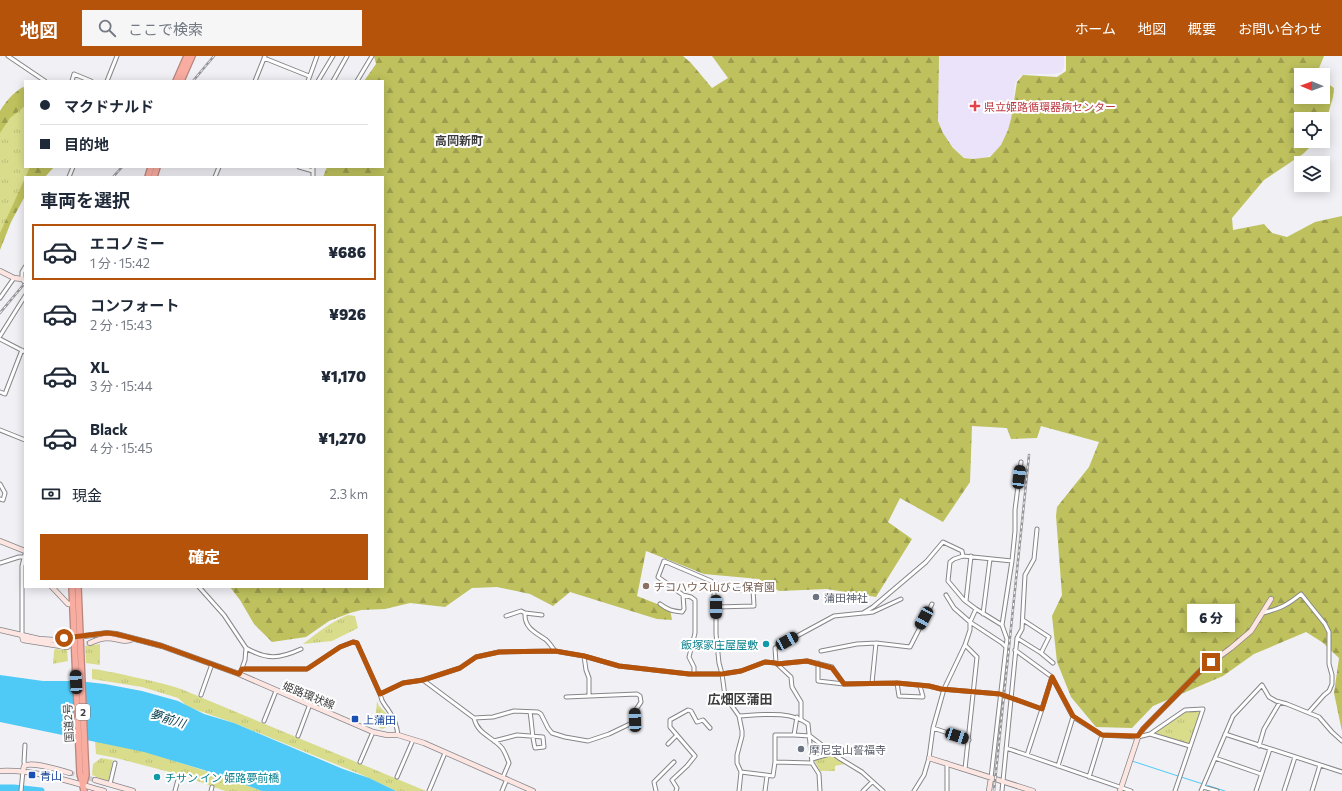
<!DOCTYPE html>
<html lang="ja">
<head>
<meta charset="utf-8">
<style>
	body { margin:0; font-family:Commissioner,"Noto Sans JP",sans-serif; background:#f6f6f7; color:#1f2937; height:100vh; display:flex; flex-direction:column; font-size:15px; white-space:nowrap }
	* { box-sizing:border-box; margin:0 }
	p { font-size:13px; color:#747a83 }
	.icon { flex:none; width:22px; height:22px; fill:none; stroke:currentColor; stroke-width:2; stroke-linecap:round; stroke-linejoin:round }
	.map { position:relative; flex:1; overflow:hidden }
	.sheet { position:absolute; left:24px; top:120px; width:360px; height:412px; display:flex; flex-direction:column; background:#fff; border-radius:0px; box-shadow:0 2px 10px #0003 }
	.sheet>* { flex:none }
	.top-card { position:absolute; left:24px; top:24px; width:360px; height:88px; border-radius:0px; box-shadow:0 2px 10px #0003; display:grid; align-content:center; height:88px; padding:0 16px; background:#fff }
	.needle { width:26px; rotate:271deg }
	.controls { position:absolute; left:1294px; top:12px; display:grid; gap:8px }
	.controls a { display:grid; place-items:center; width:36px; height:36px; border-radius:0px; background:#fff; box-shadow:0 2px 10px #0003; font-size:20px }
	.end { position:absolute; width:18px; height:18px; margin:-9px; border:5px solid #b45309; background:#fff; box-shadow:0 0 0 2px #fff }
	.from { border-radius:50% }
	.bubble { position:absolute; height:28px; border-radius:0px; background:#fff; box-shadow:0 2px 10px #0003; font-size:13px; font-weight:800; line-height:28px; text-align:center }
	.car { position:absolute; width:12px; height:24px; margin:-12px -6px; border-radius:5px; box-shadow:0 0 3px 1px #0007; background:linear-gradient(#222 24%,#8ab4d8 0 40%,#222 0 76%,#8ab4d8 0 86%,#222 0) }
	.top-card b { display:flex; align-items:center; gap:14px; height:38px; font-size:15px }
	.top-card b+b { border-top:1px solid #e0e1e3 }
	.top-card i { width:10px; height:10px; background:#1f2937 }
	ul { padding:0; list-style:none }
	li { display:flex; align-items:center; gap:12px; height:56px; margin:0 8px 6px; padding:0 8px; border:2px solid transparent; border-radius:0px }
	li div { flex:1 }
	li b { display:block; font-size:15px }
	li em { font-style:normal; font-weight:800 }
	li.current { border-color:#b45309 }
	li>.icon { width:36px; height:36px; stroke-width:1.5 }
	h2 { padding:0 16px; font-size:18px; line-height:48px }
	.pay { display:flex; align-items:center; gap:10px; height:44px; padding:0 16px; font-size:15px }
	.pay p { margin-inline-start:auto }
	.primary-button { display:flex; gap:8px; margin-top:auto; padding:8px 16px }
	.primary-button a { flex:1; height:46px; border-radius:0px; background:#b45309; color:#fff; font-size:16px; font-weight:800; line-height:46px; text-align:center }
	header { display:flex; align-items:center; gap:24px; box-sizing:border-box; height:56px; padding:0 20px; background:#b45309; color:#fff }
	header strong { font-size:19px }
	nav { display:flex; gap:22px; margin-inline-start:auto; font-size:14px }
	.search { width:280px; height:36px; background:#f6f6f7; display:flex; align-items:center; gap:10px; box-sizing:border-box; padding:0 14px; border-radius:0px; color:#747a83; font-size:15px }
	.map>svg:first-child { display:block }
</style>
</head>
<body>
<header>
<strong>地図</strong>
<div class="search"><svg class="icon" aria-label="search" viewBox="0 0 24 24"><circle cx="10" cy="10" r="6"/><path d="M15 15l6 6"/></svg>ここで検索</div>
<nav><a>ホーム</a><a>地図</a><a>概要</a><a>お問い合わせ</a></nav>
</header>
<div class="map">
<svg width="1342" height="735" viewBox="0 0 1342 735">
	<defs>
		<pattern id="forest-firs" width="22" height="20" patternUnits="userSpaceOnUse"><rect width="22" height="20" fill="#bec15d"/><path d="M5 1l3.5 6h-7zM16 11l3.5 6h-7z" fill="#9c9e4e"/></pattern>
		<pattern id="park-tufts" width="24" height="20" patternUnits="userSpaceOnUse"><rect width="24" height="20" fill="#d9dd8b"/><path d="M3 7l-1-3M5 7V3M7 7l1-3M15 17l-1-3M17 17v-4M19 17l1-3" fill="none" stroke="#bbbf79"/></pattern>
	</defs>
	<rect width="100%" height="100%" fill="#f0f0f5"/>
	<path fill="#eae3f9" d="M938 0H1064V10L1062 16 1054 18H1026L1020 20 1015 27 1011 68 1001 90 991 99 978 104 964 101 956 95 944 80 938 64Z"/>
	<path fill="url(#forest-firs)" d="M374 0H683L691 7 712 32 728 22 712 0H939L938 65 943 77 953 92 964 102 973 103 990 101 1001 89 1008 74 1011 63 1017 26 1023 19 1057 21 1066 15V0H1324L1317 17 1318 19H1301V41H1323V24L1334 32 1333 41 1323 75V63H1301V85H1316L1303 98 1264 124 1232 162 1233 174 1264 168 1272 177 1287 181 1315 166 1342 160V675L1334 637 1339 602 1322 586 1306 576 1254 598 1223 620 1153 650 1132 672 1096 671 1071 641 1057 606 1052 560 1062 539 1056 460 1057 451 1089 411 1099 386 1041 370 1037 382 1011 383 1007 372 972 370 970 426 943 466 900 442 888 466 912 483 876 541 827 533 779 535 759 523 704 518 646 495 637 540 670 553 672 564 657 563 570 536 553 550 530 538 497 531 472 532 445 551 410 547 385 553 361 554 350 557 329 565 306 581 272 586 254 568 240 544 230 531H383V121H323L327 111H383V25H364L376 8Z
		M23 31 25 32V111H54L45 121H25V140L11 166 0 194V55C6 45 13 37 23 31Z"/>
	<path fill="url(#park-tufts)" d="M25 50V111H30L0 177V77L10 62Z
		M348 559 355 560 358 572 332 585 303 588C317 577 331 566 348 559Z
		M100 588V609L86 607 85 590Z
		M55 593 67 594 68 605 53 608 54 595Z
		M92 613C100 613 108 616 116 617 138 622 160 626 181 633L426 735H396L360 718 234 667 188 651 178 642 142 631 92 623Z
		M377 645 379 650 386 657 392 669 382 673 375 669Z
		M1186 655H1200L1189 688 1155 677Z
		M95 685 147 696 218 719 262 735H225L181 719 116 702 96 698Z
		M832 699 845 708 835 710V715H820L814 704Z
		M101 702 113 704 108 726 92 719 93 708Z"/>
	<path fill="#4fcaf6" d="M0 619 43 625H78L105 628 142 635 178 645 204 658 234 667 343 713 369 722 396 735H262L204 714 144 696 0 666Z"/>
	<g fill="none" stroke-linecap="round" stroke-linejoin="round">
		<path stroke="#4fcaf6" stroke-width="1" d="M1132 705 1178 720
			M1181 721 1225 735"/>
		<path stroke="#4fcaf6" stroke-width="7" d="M0 732H14L41 735"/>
		<path stroke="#ccccd0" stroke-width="4.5" stroke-dasharray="4.5 2" stroke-linecap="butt" d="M67 591 90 587
			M70 717 95 724"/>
		<g stroke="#86868a" stroke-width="5">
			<path id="street" d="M8 0 45 25
				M264 2 309 20
				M72 25 74 18 91 25
				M107 25 117 0
				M255 25 265 0
				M308 25 317 0
				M318 25 333 0
				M333 25 347 0
				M357 25 372 0
				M299 111 313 115
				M69 121 73 111
				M215 121 219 111
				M313 121V111
				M25 211 22 216V223L25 227
				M0 242 14 222
				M0 280 25 240
				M0 283 25 296
				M0 336 5 338 22 294
				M0 374 25 384
				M0 428 5 437 3 444 0 443
				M0 507 19 501H24
				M199 531 224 559 246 592 245 604 241 615
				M737 534 753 533 754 550 716 551V578L719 607 722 618 725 640 739 660 742 675V680L737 699V707L741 716 739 735
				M946 539 954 552 970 566 1002 587 1006 591
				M966 545 971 500
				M660 548C668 554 672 555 682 556L684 553 683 539
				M865 557 873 556 901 543
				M1263 557C1281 552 1286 550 1301 538L1325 568 1329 576V608L1332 619V628L1329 635 1324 639 1309 656
				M983 558 990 503
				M542 559 525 557C524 571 534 576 545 583 549 586 552 591 555 595
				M506 560 521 555 525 557
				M1002 569 976 553 964 544 948 525 950 506 954 503 963 500 1012 505
				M22 579V510L25 498
				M1017 582 1041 597 1049 581 1023 564
				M246 592C267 604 279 603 301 593
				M1015 594 1052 621 1042 653
				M821 595 857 588 876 587
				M1041 597 1053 607
				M584 600 586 614 589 622V640
				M776 607 775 592 834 560 863 557 873 551 926 506 943 486 962 495 963 500
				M818 607V625L844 628
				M777 608 807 605 832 611 844 628 897 627 929 630 941 633 1000 638 1042 653 1027 699 1131 735
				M242 613H307L340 591 353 586 357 587 380 638C382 648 384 647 389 655 394 662 397 671 398 679
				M694 618V611L689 601 695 577V544L691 541 683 539 658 521 664 505 711 525 714 528V543L716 551
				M1052 621 1073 661 1058 710
				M423 624 474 662C478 679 492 680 502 692 505 696 507 702 509 707L503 721
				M872 627 876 587 910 591 932 548
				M897 627 899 640 923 641 920 630
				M380 638 403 627 423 624 460 612 476 601 499 596 555 595 584 600 619 610 689 618H722L741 615 765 606 776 607 791 621 792 631 801 646V663
				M201 639 212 608
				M739 660C761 659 790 654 808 668L812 707 819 718 820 735
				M797 661 794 679 810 680 839 702 862 716 883 735
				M1073 661 1102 679 1089 721
				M474 662 493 661 514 655 538 656 541 658 548 672 552 677 565 681 588 685 609 678 634 666 635 664V655L641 646 640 640 637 638 566 641
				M264 665 276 635
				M933 672 969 684
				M1150 678 1185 654 1203 653 1175 735
				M1225 678 1342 716
				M794 679H775V706L812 707
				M1102 679 1138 681 1150 678 1190 690
				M298 680 310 648
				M494 685 517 679 543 681 544 691 535 692C532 680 532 668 530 656
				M668 688 676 680
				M25 689 24 706 25 709
				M1259 690 1264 673 1280 646
				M1006 692 1027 699
				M1215 702 1261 718
				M812 703 833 697
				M360 706 373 676
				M965 713 977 601 965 589
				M741 716 773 720 775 706
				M397 721 413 684
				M991 722 1007 583 1002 569 1012 505 1015 475V454L1021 406
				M110 728 115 707
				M1203 731 1217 735
				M21 735 23 715
				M175 735 179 720
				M211 735 212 731
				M429 735 445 697
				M502 735 507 723
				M656 735 654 726 674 706
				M676 735 677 732 672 724 687 710 695 700 670 671V664L688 654 691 655 697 666 703 664 710 672
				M765 735 767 720
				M863 735 872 726
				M914 735 924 719 929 702 933 672 944 633 965 589 970 574V566L976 553
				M947 735V707
				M1002 735 1017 582 1022 573 1025 519 1034 503 1037 473
				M1201 735 1233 660 1262 629 1269 641 1276 645 1287 648 1319 661 1332 676 1342 685
				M1256 735 1270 693
				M1284 735 1295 701
				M1312 735 1320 709"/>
		</g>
		<g stroke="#86868a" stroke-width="6">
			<path id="secondary" d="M0 215 14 222 22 223
				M0 485 25 495
				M52 531 68 548H73
				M0 574 39 583 54 584 107 577 116 578 162 590 239 618 373 676 387 679H398L424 687 533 735
				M22 579 23 584 67 591
				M90 587C96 584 102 582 109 582 118 583 124 587 133 583
				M929 702 1033 735
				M0 715C36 713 70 726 104 735
				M23 715 24 710C32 705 59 714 70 717
				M95 724 133 735
				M989 735 991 722
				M1120 735 1138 681 1143 673 1201 614 1231 592 1251 575 1271 543"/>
		</g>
		<g stroke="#b7857e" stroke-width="8">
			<path id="highway" d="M176 25 187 0
				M181 25 192 0
				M148 121 151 111
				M154 121 157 111
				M72 531 80 717 84 735
				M78 531 85 700 86 719 84 727"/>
		</g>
		<use href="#street" stroke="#fff" stroke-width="3"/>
		<use href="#secondary" stroke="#fde6e2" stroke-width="4.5"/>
		<use href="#highway" stroke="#f9aca0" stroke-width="5.5"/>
		<g stroke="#969699" stroke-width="2.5">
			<path id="rail" d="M193 25 214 0
				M113 121 122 111
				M0 257 25 227
				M994 735 1029 399"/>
		</g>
		<use href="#rail" stroke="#fff" stroke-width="1" stroke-dasharray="3" stroke-linecap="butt"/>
	</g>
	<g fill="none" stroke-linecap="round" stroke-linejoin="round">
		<path stroke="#b45309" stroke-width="5" d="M64 582 107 577 116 578 162 590 239 618 242 613H307L340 591 353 586 357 587 380 638 403 627 423 624 460 612 476 601 499 596 555 595 584 600 619 610 689 618H722L741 615 765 606 776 607 777 608 807 605 832 612 844 628 897 627 929 630 941 633 1000 638 1042 653 1052 621 1073 660 1102 679 1138 680 1143 673 1201 614 1211 606"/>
	</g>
	<path fill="#e0444e" stroke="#fff" stroke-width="1.5" d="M973 44h4v4h4v4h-4v4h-4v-4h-4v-4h4z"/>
	<circle fill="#8d6e63" stroke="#fff" stroke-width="1.5" cx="646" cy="530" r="4"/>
	<g fill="#6b7280" stroke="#fff" stroke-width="1.5">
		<circle cx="816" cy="541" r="4"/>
		<circle cx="801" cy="693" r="4"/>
	</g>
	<g fill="#0f9aa8" stroke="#fff" stroke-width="1.5">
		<circle cx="766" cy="588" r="4"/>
		<circle cx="157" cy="721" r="4"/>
	</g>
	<g fill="#1a4fb4" stroke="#fff" stroke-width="1.5">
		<rect x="351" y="659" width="8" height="8" rx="2"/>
		<rect x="28" y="715" width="8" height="8" rx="2"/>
	</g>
	<g text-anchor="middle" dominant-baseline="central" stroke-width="4" stroke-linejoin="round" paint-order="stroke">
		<rect fill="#fff" stroke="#777778" stroke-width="1" x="76" y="648" width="14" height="16" rx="3"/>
		<g font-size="10" font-weight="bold" fill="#3d3d3e">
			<text x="83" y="656">2</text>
		</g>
		<g font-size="11" fill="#be3a42" stroke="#fff" text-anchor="start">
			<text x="984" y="50">県立姫路循環器病センター</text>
		</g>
		<g font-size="11" fill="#785e54" stroke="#fff" text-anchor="start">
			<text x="654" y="530">チコハウス山びこ保育園</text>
		</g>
		<g font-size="11" fill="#5b616d" stroke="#fff" text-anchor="start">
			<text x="824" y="541">蒲田神社</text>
			<text x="809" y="693">摩尼宝山誓福寺</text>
		</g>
		<g font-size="11" fill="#0d838f" stroke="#fff" text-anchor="end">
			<text x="758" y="588">飯塚家庄屋屋敷</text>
			<text x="165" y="721" text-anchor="start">チサン イン 姫路夢前橋</text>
		</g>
		<g font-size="11" fill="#3d3d3e" stroke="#fff">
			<text transform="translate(309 639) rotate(22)">姫路環状線</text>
			<text transform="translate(68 667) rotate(-93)">国道2号</text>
		</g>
		<g font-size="11" fill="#164399" stroke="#fff" text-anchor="start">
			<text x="363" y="663">上蒲田</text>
			<text x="40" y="719">青山</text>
		</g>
		<g font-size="12" font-weight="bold" fill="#3d3d3e" stroke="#fff">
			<text x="459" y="84">高岡新町</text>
		</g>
		<g font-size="12" font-style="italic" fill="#013a4c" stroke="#fff">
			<text transform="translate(168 662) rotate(18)">夢前川</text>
		</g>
		<g font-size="13" font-weight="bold" fill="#3d3d3e" stroke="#fff">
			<text x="740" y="643">広畑区蒲田</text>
		</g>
	</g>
</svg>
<div class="controls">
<a><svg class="needle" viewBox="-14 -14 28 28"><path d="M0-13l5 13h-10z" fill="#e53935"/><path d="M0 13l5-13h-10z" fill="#747a83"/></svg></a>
<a><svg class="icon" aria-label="locate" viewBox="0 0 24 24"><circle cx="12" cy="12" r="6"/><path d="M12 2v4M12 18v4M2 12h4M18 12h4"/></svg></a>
<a><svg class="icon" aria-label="layers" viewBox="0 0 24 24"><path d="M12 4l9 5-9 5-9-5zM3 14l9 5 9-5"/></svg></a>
</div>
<i class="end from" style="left:64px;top:582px"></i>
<i class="end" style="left:1211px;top:606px"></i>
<div class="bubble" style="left:1187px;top:548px;width:48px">6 分</div>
<i class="car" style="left:1019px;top:421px;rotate:7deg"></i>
<i class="car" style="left:716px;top:551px;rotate:180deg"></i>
<i class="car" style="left:924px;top:562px;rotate:208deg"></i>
<i class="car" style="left:787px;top:585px;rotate:61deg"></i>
<i class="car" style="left:76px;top:626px;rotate:357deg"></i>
<i class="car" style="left:635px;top:664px;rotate:358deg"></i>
<i class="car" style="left:957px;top:680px;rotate:108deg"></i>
<div class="top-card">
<b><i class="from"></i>マクドナルド</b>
<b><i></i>目的地</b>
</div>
<section class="sheet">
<h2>車両を選択</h2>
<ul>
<li class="current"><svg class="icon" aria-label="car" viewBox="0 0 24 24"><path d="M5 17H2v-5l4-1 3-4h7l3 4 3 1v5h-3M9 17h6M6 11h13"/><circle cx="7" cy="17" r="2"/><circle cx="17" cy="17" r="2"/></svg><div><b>エコノミー</b><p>1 分 · 15:42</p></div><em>¥686</em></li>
<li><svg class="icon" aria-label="car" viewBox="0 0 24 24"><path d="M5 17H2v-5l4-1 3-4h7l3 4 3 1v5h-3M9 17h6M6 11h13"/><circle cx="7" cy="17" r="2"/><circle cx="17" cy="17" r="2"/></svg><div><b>コンフォート</b><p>2 分 · 15:43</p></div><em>¥926</em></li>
<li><svg class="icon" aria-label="car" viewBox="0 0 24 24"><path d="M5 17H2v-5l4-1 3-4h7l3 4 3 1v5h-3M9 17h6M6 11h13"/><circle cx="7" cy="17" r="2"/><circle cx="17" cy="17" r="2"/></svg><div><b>XL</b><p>3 分 · 15:44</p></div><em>¥1,170</em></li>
<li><svg class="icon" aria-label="car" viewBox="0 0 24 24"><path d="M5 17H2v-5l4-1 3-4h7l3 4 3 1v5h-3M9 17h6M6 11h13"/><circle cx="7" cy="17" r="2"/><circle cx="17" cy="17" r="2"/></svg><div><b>Black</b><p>4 分 · 15:45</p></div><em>¥1,270</em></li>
</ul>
<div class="pay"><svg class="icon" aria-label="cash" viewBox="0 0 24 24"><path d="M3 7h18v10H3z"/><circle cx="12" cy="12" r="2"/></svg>現金<p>2.3 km</p></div>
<div class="primary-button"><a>確定</a></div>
</section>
</div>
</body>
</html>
